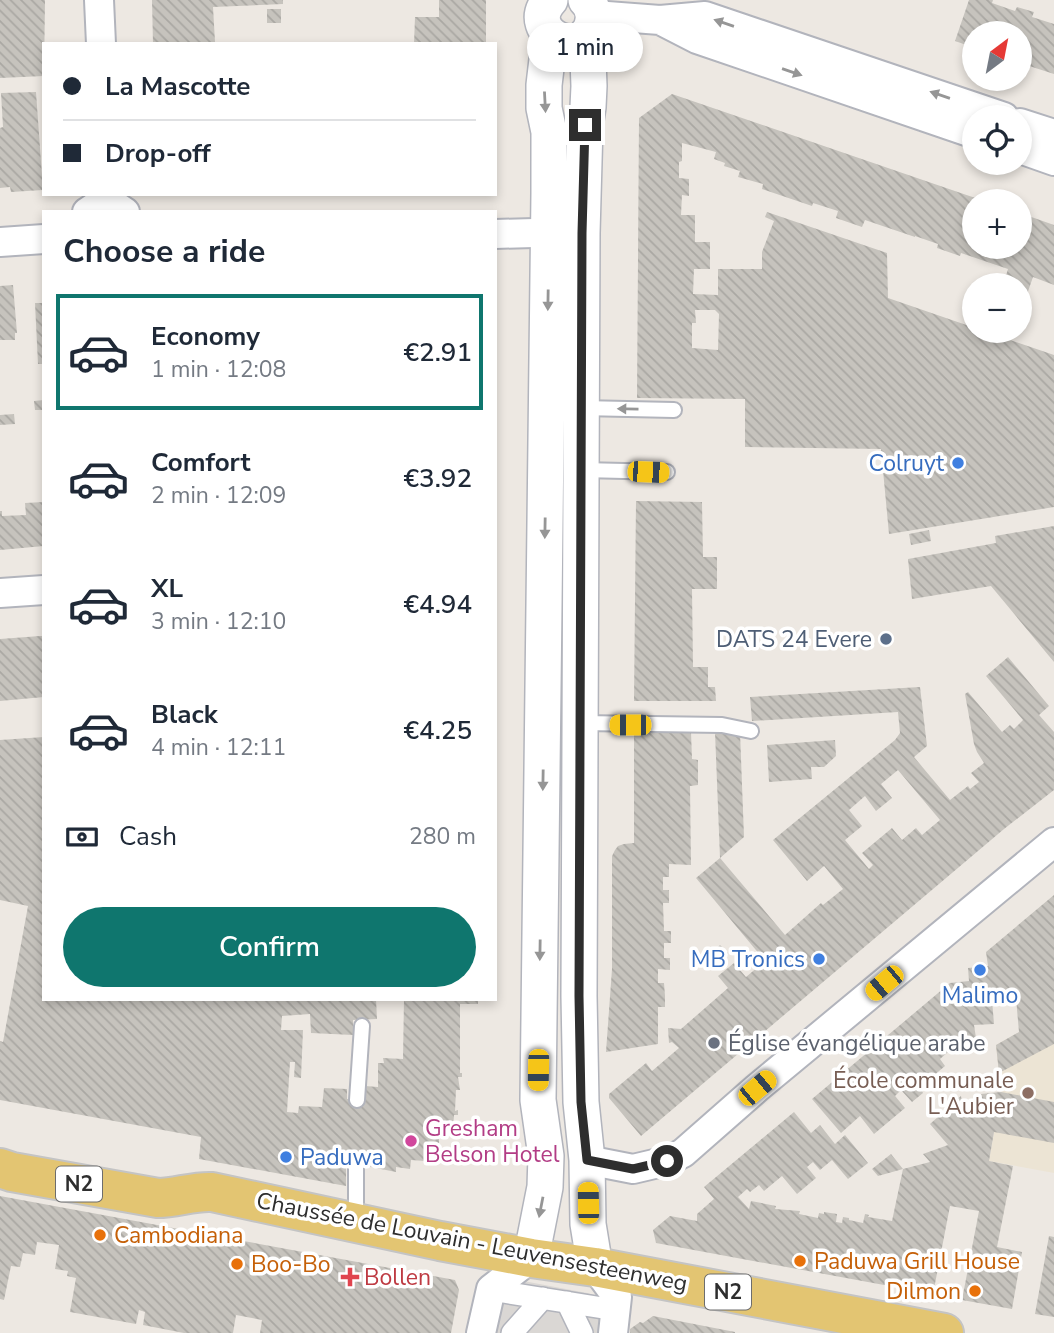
<!DOCTYPE html>
<html lang="en">
<head>
<meta charset="utf-8">
<style>
	body { margin:0; font-family:"Nunito Sans",sans-serif; background:#f6f6f7; color:#1f2937; height:100vh; display:flex; flex-direction:column; font-size:26px; white-space:nowrap }
	* { box-sizing:border-box; margin:0 }
	p { font-size:23px; color:#747a83 }
	.icon { flex:none; width:38px; height:38px; fill:none; stroke:currentColor; stroke-width:2; stroke-linecap:round; stroke-linejoin:round }
	.map { position:relative; flex:1; overflow:hidden }
	.sheet { position:absolute; left:42px; top:210px; width:455px; height:791px; display:flex; flex-direction:column; background:#fff; border-radius:0px; box-shadow:0 4px 10px #0003 }
	.sheet>* { flex:none }
	.hud { position:absolute; left:42px; top:42px; width:455px; height:154px; border-radius:0px; box-shadow:0 4px 10px #0003; display:grid; align-content:center; height:154px; padding:0 21px; background:#fff }
	.needle { width:46px; rotate:32deg }
	.fabs { position:absolute; left:962px; top:21px; display:grid; gap:14px }
	.fabs a { display:grid; place-items:center; width:70px; height:70px; border-radius:50%; background:#fff; box-shadow:0 4px 10px #0003; font-size:35px }
	.end { position:absolute; width:32px; height:32px; margin:-16px; border:9px solid #2e2e2e; background:#fff; box-shadow:0 0 0 4px #fff }
	.from { border-radius:50% }
	.bubble { position:absolute; height:49px; border-radius:24px; background:#fff; box-shadow:0 4px 10px #0003; font-size:23px; font-weight:600; line-height:49px; text-align:center }
	.car { position:absolute; width:21px; height:42px; margin:-21px -10px; border-radius:9px; box-shadow:0 0 5px 2px #0007; background:linear-gradient(#f5c518 24%,#345 0 40%,#f5c518 0 76%,#345 0 86%,#f5c518 0) }
	.hud b { display:flex; align-items:center; gap:24px; height:66px; font-size:26px }
	.hud b+b { border-top:2px solid #e0e1e3 }
	.hud i { width:18px; height:18px; background:#1f2937 }
	ul { padding:0; list-style:none }
	li { display:flex; align-items:center; gap:21px; height:116px; margin:0 14px 10px; padding:0 7px; border:4px solid transparent; border-radius:0px }
	li div { flex:1 }
	li b { display:block; font-size:26px }
	li em { font-style:normal; font-weight:600 }
	li.active { border-color:#0f766e }
	li>.icon { width:63px; height:63px; stroke-width:1.5 }
	h2 { padding:0 21px; font-size:32px; line-height:84px }
	.pay { display:flex; align-items:center; gap:18px; height:77px; padding:0 21px; font-size:26px }
	.pay p { margin-inline-start:auto }
	.button { display:flex; gap:14px; margin-top:auto; padding:14px 21px }
	.button a { flex:1; height:80px; border-radius:42px; background:#0f766e; color:#fff; font-size:28px; font-weight:600; line-height:80px; text-align:center }
	.map>svg:first-child { display:block }
</style>
</head>
<body>
<div class="map">
<svg width="1054" height="1333" viewBox="0 0 1054 1333">
	<defs>
		<pattern id="building-back-hatch" width="6" height="6" patternUnits="userSpaceOnUse" patternTransform="scale(1.75)"><rect width="6" height="6" fill="#c6c3bd"/><path d="M-1 5l2 2M0 0l6 6M5-1l2 2" fill="none" stroke="#aaa8a3"/></pattern>
	</defs>
	<rect width="100%" height="100%" fill="#ede8e2"/>
	<path fill="#ece4d4" d="M1054 1013V1173L989 1161 1001 1093 996 1045Z"/>
	<path fill="#dad7d4" d="M518 1280 587 1293 593 1295 602 1303 600 1333H492L505 1286Z"/>
	<path fill="url(#building-back-hatch)" fill-rule="evenodd" d="M0 0H45L44 76 0 78Z
		M152 0H283V4L213 7 215 42 202 44H153Z
		M439 0H486V44H414L415 17H439Z
		M969 0H993L992 3 1015 11 1017 7 1034 12 1032 17 1054 24V74L1020 63V33H975V48L955 41Z
		M267 9H281V23H267Z
		M36 92 43 190 11 192 10 187 0 188V128L3 127 1 93Z
		M672 94 984 201H975V247H1020V213L1054 225V285L1033 277 1025 300 1020 299V285H1003L1008 269 961 253 960 256 937 248 938 244 915 236V237L865 220 862 227 836 218 838 211 813 203 812 206 762 189 763 184 738 177 740 171 724 166 725 163 714 159 716 152 682 143V161L679 162V178L689 179V196L682 195 681 215H695V242H710V269H694L693 294 718 295V269H762V252L774 221 765 217 767 212 887 253 888 298 975 328V331H984L1054 355V507L889 534 881 449 745 447V399L637 398 639 118ZM695 310H715L719 314 718 350 692 348V323H696Z
		M13 285 17 333H15V340H0V286Z
		M35 303H44V364H38Z
		M44 400V410H35L34 401Z
		M14 414 15 424 0 425V415Z
		M636 501 702 502 703 557H717V589H692L693 667H708V687H715L716 701H634Z
		M44 502V546L0 550V511H2V516L26 515 25 503Z
		M1054 526V662L991 586 912 599 908 559 996 543 995 536Z
		M929 530 931 541 911 545 909 534Z
		M40 636H44V697L0 701V639Z
		M1008 657 1049 706 1039 715 1054 732V790L1004 829 641 1136 609 1098V1094L646 1063 652 1071 679 1048 672 1042 669 1043 668 1028 681 1029 728 988 718 976 734 963 746 977 765 961 696 878 720 858 715 732H740L744 837 720 858 785 935 821 903 823 905 843 889 824 866 807 881 773 840 895 740 900 733 898 712 752 721 750 697 920 687 927 746 914 757 950 800 968 786 970 789 979 782 971 773 984 763 977 752 974 744 965 694 968 692 1002 732 1010 725 1014 729 1023 720 986 676ZM898 770 940 820 922 835 916 828 902 840 892 828 862 853 873 865 869 869 845 840 862 826 849 810 865 796 876 811 892 798 881 784Z
		M634 732H691L692 759 698 760V785L690 786 691 865 669 864V877H663V890H669V903H663L664 931H671V943H664V958H670V970L658 969V983H664L665 996V1007H658V1044L606 1052 612 969V856L615 850 618 846 624 844 634 843Z
		M44 737V838L42 846H44V999H376L377 1019 353 1020V1035L311 1033 310 1014 282 1016 281 1030H303L301 1078 294 1077 295 1062H290L287 1112 298 1113 299 1106 322 1107 324 1088 347 1089V1099L365 1100V1086L378 1087V1063H384L383 1058 403 1059 404 999H478V1004H460V1073H462V1077H458L460 1090H456L455 1111 458 1110V1115H454L453 1129 439 1128V1153H435V1151H425V1161L411 1160 410 1169 396 1167V1172L346 1162V1186L199 1159 201 1137 0 1100V1041L3 1042 28 906 0 900V740Z
		M835 740 836 756 824 767H811L812 779 769 782 767 745Z
		M1054 895V1044L999 1073 996 1045 1019 1032 1016 998 992 1000 994 1024 974 1025 976 1038 956 1040V1045L940 1059 945 1066 926 1082 929 1085 922 1091 923 1093 912 1102 901 1090 895 1096 905 1108 874 1134 860 1116 841 1133 812 1099 950 983 969 981 968 968 988 966 986 952Z
		M720 945 728 953 719 962 711 954Z
		M1001 1092 1054 1102V1143L994 1132 989 1161 1013 1166 997 1247 1022 1252 1012 1309 962 1300 979 1211 950 1206 933 1294 656 1243 653 1230 670 1216 697 1221V1214L714 1199 704 1187 794 1112 811 1133 820 1125 835 1144 845 1135 868 1163 848 1179 832 1160 820 1170 813 1162 807 1167 816 1178 797 1194 782 1176 764 1191 759 1185 750 1192 747 1189 738 1197 749 1209 751 1201 776 1206 775 1209 800 1211 799 1214 818 1218 819 1213 824 1214V1212L837 1214 836 1222 842 1223 843 1217 849 1218V1220L863 1223 865 1214 869 1215 868 1217 892 1221 903 1169 878 1176 872 1169 891 1154 903 1169 930 1162 923 1154 948 1145 930 1124 948 1108 947 1107 961 1096 962 1103 982 1100 981 1094Z
		M0 1196 455 1280 459 1290 451 1333H260L262 1320 236 1315 233 1333H184L143 1325 145 1312 139 1310 136 1324 70 1312 76 1278 67 1276 68 1271 55 1269 59 1245 37 1242 35 1255 23 1253 20 1267 11 1266 4 1300 0 1299Z
		M1049 1236 1054 1237V1317L1035 1314Z
		M653 1316 735 1332V1333H630V1329L640 1322 643 1323Z"/>
	<g fill="none" stroke-linecap="round" stroke-linejoin="round">
		<g stroke="#b2b4bc" stroke-width="18">
			<path id="service" d="M581 408 674 410
				M582 470 667 472
				M580 723 722 725 751 731
				M357 1100 362 1026
				M356 1222V1164"/>
		</g>
		<g stroke="#b2b4bc" stroke-width="24">
			<path id="pedestrian" d="M503 1292 603 1308
				M567 1302 582 1333
				M512 1333 543 1298"/>
		</g>
		<g stroke="#b2b4bc" stroke-width="32">
			<path id="minor" d="M99 0 101 44
				M594 15 660 20 705 16 1004 117
				M660 20 697 39 975 134
				M1020 123 1054 134
				M1020 149 1054 161
				M87 212C100 202 112 202 125 212
				M495 234 569 232
				M0 242 44 239
				M0 593 44 590
				M587 1160 633 1169 667 1161 683 1153 757 1088 1054 842
				M595 1267 617 1297 613 1333
				M481 1333 491 1289 531 1258"/>
		</g>
		<g stroke="#b2b4bc" stroke-width="38">
			<path id="tertiary" d="M550 0C520 34 587 64 593 20 594 12 592 6 586 0
				M587 34 589 86 588 107 585 126 582 233 579 996 581 1102 587 1160 588 1224 595 1267
				M531 1258 545 1187 546 1156 538 1100 549 193V132L544 108V85L550 34"/>
		</g>
		<g stroke="#c4c4c4" stroke-width="42">
			<path id="primary" d="M0 1168 12 1172 158 1198C176 1198 193 1191 212 1192L440 1241 531 1258 595 1267 944 1333"/>
		</g>
		<use href="#service" stroke="#fff" stroke-width="14"/>
		<use href="#pedestrian" stroke="#fff" stroke-width="21"/>
		<use href="#minor" stroke="#fff" stroke-width="28"/>
		<use href="#tertiary" stroke="#fff" stroke-width="35"/>
		<use href="#primary" stroke="#e3c572" stroke-width="38"/>
	</g>
	<defs><path id="oneway-solid" d="M-6-.8H1V-3.2L6.5 0L1 3.2V.8H-6Z" transform="scale(1.75)"/></defs>
	<g fill="#969696">
		<use href="#oneway-solid" transform="translate(724 23) rotate(-161)"/>
		<use href="#oneway-solid" transform="translate(792 72) rotate(19)"/>
		<use href="#oneway-solid" transform="translate(940 95) rotate(-161)"/>
		<use href="#oneway-solid" transform="translate(545 102) rotate(87)"/>
		<use href="#oneway-solid" transform="translate(548 300) rotate(91)"/>
		<use href="#oneway-solid" transform="translate(628 409) rotate(-179)"/>
		<use href="#oneway-solid" transform="translate(545 528) rotate(91)"/>
		<use href="#oneway-solid" transform="translate(543 780) rotate(91)"/>
		<use href="#oneway-solid" transform="translate(540 950) rotate(91)"/>
		<use href="#oneway-solid" transform="translate(541 1207) rotate(101)"/>
	</g>
	<g fill="none" stroke-linecap="round" stroke-linejoin="round">
		<path stroke="#2e2e2e" stroke-width="9" d="M585 125 582 233 579 996 581 1102 587 1160 633 1169 667 1161"/>
	</g>
	<g fill="#3f7fe0" stroke="#fff" stroke-width="2.5">
		<circle cx="958" cy="463" r="7"/>
		<circle cx="819" cy="959" r="7"/>
		<circle cx="980" cy="970" r="7"/>
		<circle cx="286" cy="1157" r="7"/>
	</g>
	<circle fill="#5c6f8a" stroke="#fff" stroke-width="2.5" cx="886" cy="639" r="7"/>
	<circle fill="#6b7280" stroke="#fff" stroke-width="2.5" cx="714" cy="1043" r="7"/>
	<circle fill="#8d6e63" stroke="#fff" stroke-width="2.5" cx="1028" cy="1093" r="7"/>
	<circle fill="#d1479c" stroke="#fff" stroke-width="2.5" cx="411" cy="1141" r="7"/>
	<g fill="#e8710a" stroke="#fff" stroke-width="2.5">
		<circle cx="100" cy="1235" r="7"/>
		<circle cx="800" cy="1261" r="7"/>
		<circle cx="237" cy="1264" r="7"/>
		<circle cx="975" cy="1291" r="7"/>
	</g>
	<path fill="#e0444e" stroke="#fff" stroke-width="2.5" d="M346.5 1266.5h7v7h7v7h-7v7h-7v-7h-7v-7h7z"/>
	<g text-anchor="middle" dominant-baseline="central" stroke-width="7" stroke-linejoin="round" paint-order="stroke">
		<g fill="#fff" stroke="#6d6d6d" stroke-width="2">
			<rect x="56" y="1166.5" width="46" height="35" rx="5"/>
			<rect x="705" y="1274.5" width="46" height="35" rx="5"/>
		</g>
		<g font-size="21" font-weight="bold" fill="#2e2e2e">
			<text x="79" y="1184">N2</text>
			<text x="728" y="1292">N2</text>
		</g>
		<g font-size="23" fill="#366cbe" stroke="#fff" text-anchor="end">
			<text x="944" y="463">Colruyt</text>
			<text x="805" y="959">MB Tronics</text>
			<text x="980" y="995" text-anchor="middle">Malimo</text>
			<text x="300" y="1157" text-anchor="start">Paduwa</text>
		</g>
		<g font-size="23" fill="#4e5e75" stroke="#fff" text-anchor="end">
			<text x="872" y="639">DATS 24 Evere</text>
		</g>
		<g font-size="23" fill="#5b616d" stroke="#fff" text-anchor="start">
			<text x="728" y="1043">Église évangélique arabe</text>
		</g>
		<g font-size="23" fill="#785e54" stroke="#fff" text-anchor="end">
			<text x="1014" y="1080">École communale<tspan x="1014" dy="26">L'Aubier</tspan></text>
		</g>
		<g font-size="23" fill="#b23c85" stroke="#fff" text-anchor="start">
			<text x="425" y="1128">Gresham<tspan x="425" dy="26">Belson Hotel</tspan></text>
		</g>
		<g font-size="23" fill="#c56008" stroke="#fff" text-anchor="start">
			<text x="114" y="1235">Cambodiana</text>
			<text x="814" y="1261">Paduwa Grill House</text>
			<text x="251" y="1264">Boo-Bo</text>
			<text x="961" y="1291" text-anchor="end">Dilmon</text>
		</g>
		<g font-size="23" fill="#2e2e2e" stroke="#fff">
			<text transform="translate(472 1242) rotate(11)">Chaussée de Louvain - Leuvensesteenweg</text>
		</g>
		<g font-size="23" fill="#be3a42" stroke="#fff" text-anchor="start">
			<text x="364" y="1277">Bollen</text>
		</g>
	</g>
</svg>
<div class="fabs">
<a><svg class="needle" viewBox="-14 -14 28 28"><path d="M0-13l5 13h-10z" fill="#e53935"/><path d="M0 13l5-13h-10z" fill="#747a83"/></svg></a>
<a><svg class="icon" aria-label="locate" viewBox="0 0 24 24"><circle cx="12" cy="12" r="6"/><path d="M12 2v4M12 18v4M2 12h4M18 12h4"/></svg></a>
<a>+</a>
<a>−</a>
</div>
<i class="end from" style="left:667px;top:1161px"></i>
<i class="end" style="left:585px;top:125px"></i>
<div class="bubble" style="left:527px;top:23px;width:116px">1 min</div>
<i class="car" style="left:648px;top:472px;rotate:92deg"></i>
<i class="car" style="left:630px;top:725px;rotate:270deg"></i>
<i class="car" style="left:884px;top:983px;rotate:230deg"></i>
<i class="car" style="left:538px;top:1070px;rotate:181deg"></i>
<i class="car" style="left:757px;top:1088px;rotate:50deg"></i>
<i class="car" style="left:588px;top:1203px;rotate:359deg"></i>
<div class="hud">
<b><i class="from"></i>La Mascotte</b>
<b><i></i>Drop-off</b>
</div>
<section class="sheet">
<h2>Choose a ride</h2>
<ul>
<li class="active"><svg class="icon" aria-label="car" viewBox="0 0 24 24"><path d="M5 17H2v-5l4-1 3-4h7l3 4 3 1v5h-3M9 17h6M6 11h13"/><circle cx="7" cy="17" r="2"/><circle cx="17" cy="17" r="2"/></svg><div><b>Economy</b><p>1 min · 12:08</p></div><em>€2.91</em></li>
<li><svg class="icon" aria-label="car" viewBox="0 0 24 24"><path d="M5 17H2v-5l4-1 3-4h7l3 4 3 1v5h-3M9 17h6M6 11h13"/><circle cx="7" cy="17" r="2"/><circle cx="17" cy="17" r="2"/></svg><div><b>Comfort</b><p>2 min · 12:09</p></div><em>€3.92</em></li>
<li><svg class="icon" aria-label="car" viewBox="0 0 24 24"><path d="M5 17H2v-5l4-1 3-4h7l3 4 3 1v5h-3M9 17h6M6 11h13"/><circle cx="7" cy="17" r="2"/><circle cx="17" cy="17" r="2"/></svg><div><b>XL</b><p>3 min · 12:10</p></div><em>€4.94</em></li>
<li><svg class="icon" aria-label="car" viewBox="0 0 24 24"><path d="M5 17H2v-5l4-1 3-4h7l3 4 3 1v5h-3M9 17h6M6 11h13"/><circle cx="7" cy="17" r="2"/><circle cx="17" cy="17" r="2"/></svg><div><b>Black</b><p>4 min · 12:11</p></div><em>€4.25</em></li>
</ul>
<div class="pay"><svg class="icon" aria-label="cash" viewBox="0 0 24 24"><path d="M3 7h18v10H3z"/><circle cx="12" cy="12" r="2"/></svg>Cash<p>280 m</p></div>
<div class="button"><a>Confirm</a></div>
</section>
</div>
</body>
</html>
